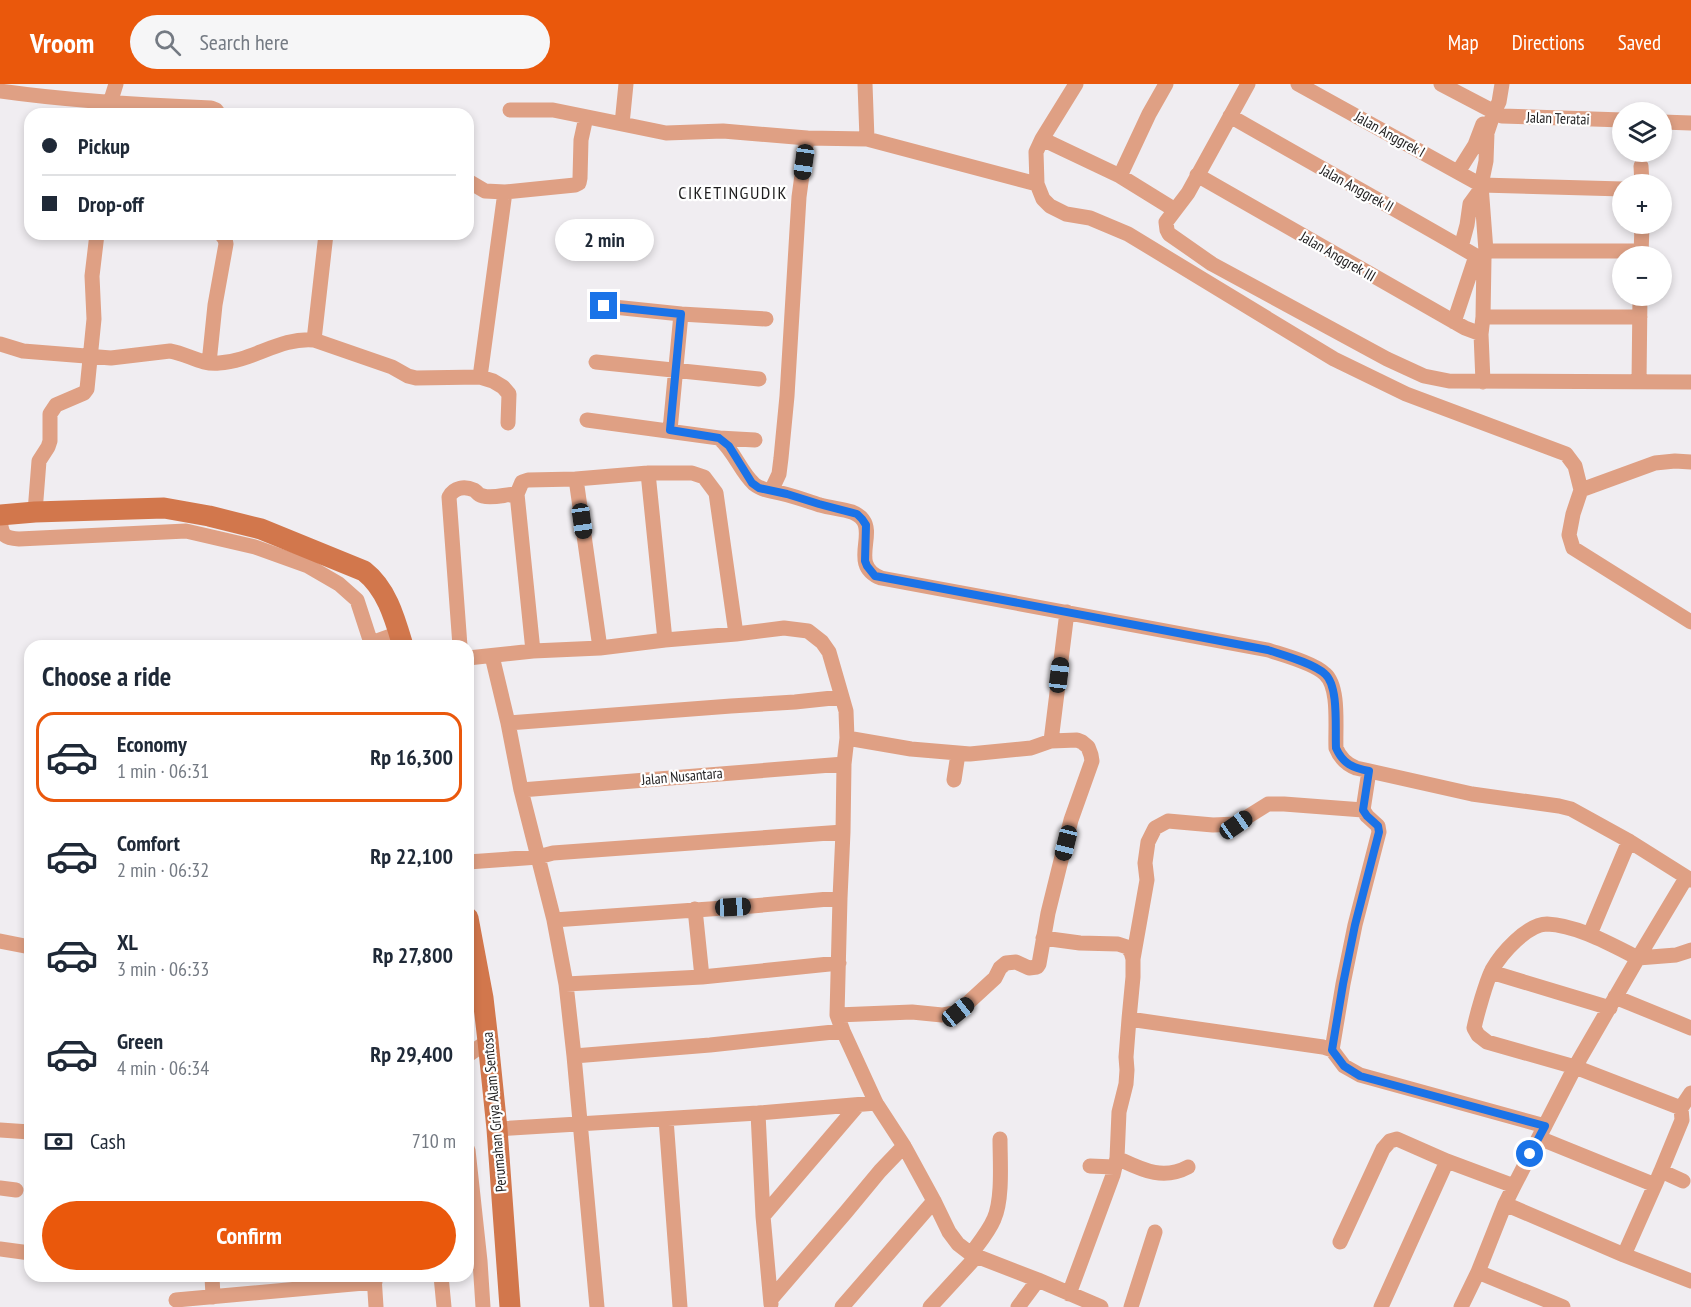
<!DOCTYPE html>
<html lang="en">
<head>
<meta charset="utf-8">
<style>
	body { margin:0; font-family:"PT Sans Narrow",sans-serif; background:#f6f6f7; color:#1f2937; height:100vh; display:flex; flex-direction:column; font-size:22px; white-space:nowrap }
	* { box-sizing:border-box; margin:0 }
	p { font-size:20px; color:#747a83 }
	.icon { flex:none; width:33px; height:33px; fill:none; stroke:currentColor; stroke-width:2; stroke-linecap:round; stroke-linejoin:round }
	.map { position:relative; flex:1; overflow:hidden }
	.details { position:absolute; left:24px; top:556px; width:450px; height:642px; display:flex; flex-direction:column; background:#fff; border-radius:18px; box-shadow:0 3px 9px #0003 }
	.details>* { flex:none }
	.guide { position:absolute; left:24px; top:24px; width:450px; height:132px; border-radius:18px; box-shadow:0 3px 9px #0003; display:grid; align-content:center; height:132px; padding:0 18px; background:#fff }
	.buttons { position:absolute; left:1612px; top:18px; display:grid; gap:12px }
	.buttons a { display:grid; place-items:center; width:60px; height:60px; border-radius:50%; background:#fff; box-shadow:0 3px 9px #0003; font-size:30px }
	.end { position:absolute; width:27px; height:27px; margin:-14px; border:8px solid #1a73e8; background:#fff; box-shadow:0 0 0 3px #fff }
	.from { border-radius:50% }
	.bubble { position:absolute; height:42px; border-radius:21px; background:#fff; box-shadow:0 3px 9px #0003; font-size:20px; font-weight:800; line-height:42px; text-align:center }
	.car { position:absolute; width:18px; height:36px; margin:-18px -9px; border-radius:8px; box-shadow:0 0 4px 2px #0007; background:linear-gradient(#222 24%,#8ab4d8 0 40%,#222 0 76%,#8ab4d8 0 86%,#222 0) }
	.guide b { display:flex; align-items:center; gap:21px; height:57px; font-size:22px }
	.guide b+b { border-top:2px solid #e0e1e3 }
	.guide i { width:15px; height:15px; background:#1f2937 }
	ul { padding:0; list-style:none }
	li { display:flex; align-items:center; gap:18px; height:90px; margin:0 12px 9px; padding:0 6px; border:3px solid transparent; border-radius:18px }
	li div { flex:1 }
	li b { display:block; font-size:22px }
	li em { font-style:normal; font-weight:800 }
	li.on { border-color:#ea580c }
	li>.icon { width:54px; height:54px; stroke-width:1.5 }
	h2 { padding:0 18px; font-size:27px; line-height:72px }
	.pay { display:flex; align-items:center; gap:15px; height:66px; padding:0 18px; font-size:22px }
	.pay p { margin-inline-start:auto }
	.cta { display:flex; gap:12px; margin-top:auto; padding:12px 18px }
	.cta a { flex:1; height:69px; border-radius:36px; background:#ea580c; color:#fff; font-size:24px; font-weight:800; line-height:69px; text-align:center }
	header { display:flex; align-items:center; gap:36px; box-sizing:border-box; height:84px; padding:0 30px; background:#ea580c; color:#fff }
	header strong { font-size:28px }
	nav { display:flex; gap:33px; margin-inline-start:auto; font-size:21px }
	.search { width:420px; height:54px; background:#f6f6f7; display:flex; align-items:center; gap:15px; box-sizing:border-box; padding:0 21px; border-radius:33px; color:#747a83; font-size:22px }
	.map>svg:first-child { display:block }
</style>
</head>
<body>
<header>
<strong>Vroom</strong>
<div class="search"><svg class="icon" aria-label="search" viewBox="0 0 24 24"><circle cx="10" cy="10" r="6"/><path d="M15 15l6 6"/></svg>Search here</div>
<nav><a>Map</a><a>Directions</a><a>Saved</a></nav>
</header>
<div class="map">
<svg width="1691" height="1223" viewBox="0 0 1691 1223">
	<rect width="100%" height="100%" fill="#f0edf1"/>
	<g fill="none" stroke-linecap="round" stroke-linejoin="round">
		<path stroke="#dfa084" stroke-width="15" d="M626 0 622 40 666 49 723 47 807 54 867 55 1037 100
			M865 0 867 55
			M1076 0 1042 55 1036 68 1037 100 1043 115 1050 122 1066 130 1090 134 1128 150 1334 275 1406 310 1566 370 1575 382 1581 406 1573 430 1569 451 1573 464 1691 538
			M1248 0 1188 109 1166 138 1167 146 1169 150 1212 180 1387 275 1424 292 1449 297 1691 298
			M1298 0 1481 101 1623 105
			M1441 0 1502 32 1623 36
			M0 7C70 17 140 21 211 24L216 26 219 30
			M510 26H553L622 40
			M109 30 110 19 116 0
			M1230 32C1312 79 1395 125 1476 172L1484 174
			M1662 38 1691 39
			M807 54 799 113 787 312 781 374 779 390 771 407C789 410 804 416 820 421 831 424 842 425 852 428 857 430 861 433 863 436 875 452 850 482 881 494L1268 566C1283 571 1314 579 1325 590 1340 603 1335 645 1336 664 1340 674 1346 680 1356 684L1472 710 1559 722 1571 725 1629 757 1691 796
			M1042 55 1120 92 1175 126
			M1641 82 1642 100
			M1458 88 1475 61 1483 40
			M1197 91 1465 244 1481 250
			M1120 92 1149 30 1166 0
			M468 97 485 107 505 108 575 101 579 99 580 94 581 56 586 33
			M1461 163 1467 141 1470 120 1481 105
			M1486 167H1641
			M1641 172 1642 140
			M604 222 681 230 670 346
			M681 230 766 235
			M1483 233H1640
			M1454 238 1476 172
			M314 256 326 150
			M0 260 23 267 111 274 170 267C188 270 201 281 219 279 253 277 280 253 314 256L392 283 408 292 416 294 480 293 493 297 503 303 509 310 508 339
			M596 278 759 295
			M209 279 215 221 226 160 225 155 221 150
			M480 293 505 108
			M1483 298 1481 250 1483 233 1484 174 1486 167 1481 101 1486 77 1487 49 1494 28 1499 18 1502 0
			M1639 298 1640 212
			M587 336 719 354C735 368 740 387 754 400 759 404 765 406 771 407
			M719 354 755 356
			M648 389 665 556
			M576 395 600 564
			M1581 406 1655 379 1675 377 1691 378
			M517 410 533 567
			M35 428 39 377 48 363 50 357V330L56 321 84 309 87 305 94 235 92 192 97 150
			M0 436C2 452 4 454 19 455L186 447 255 463 308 482 339 500 357 516 372 562
			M371 559 399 549
			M460 562 449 413C454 403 465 402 474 406 480 410 476 410 483 412 493 415 506 410 517 410L522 398 528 396 576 395 648 389H692L704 393 716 409 736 550
			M492 572 508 639 521 706 554 836 566 900 574 972 597 1223
			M468 574 533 567 600 564 665 556 736 550 784 544 808 547 822 558 829 568 842 613 846 627 847 654 844 680 843 748 840 814 837 931 843 947 876 1019 904 1062 934 1117 949 1148 958 1160 971 1170 1038 1196 1101 1223
			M508 639 731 622 795 618 842 613
			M1051 657 1067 528
			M954 696 958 670
			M521 706 844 680
			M468 778 538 773 553 769 843 748
			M695 825 702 893
			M554 836 752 822 840 814
			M1590 850 1629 757
			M1043 854 1080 859 1118 860 1127 863 1131 868 1133 875V893L1129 935
			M0 857 30 863
			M1133 875 1147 796 1145 779 1148 758 1155 744 1168 737 1213 741 1236 740 1268 720H1284L1363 726
			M1491 888 1610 924
			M566 900 702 893 839 879
			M1615 913 1691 944
			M837 931 912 928 942 931 958 928 995 894 1000 884 1006 879 1016 878 1029 884 1037 883 1039 880 1048 829 1071 736 1092 677 1091 671 1088 663 1082 658 1077 656 1051 657 1031 664 970 670 911 665 847 654
			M1332 966 1343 900 1355 841 1379 748 1378 742 1367 732 1363 726 1369 687
			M468 971 488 957
			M574 972 710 961 843 947
			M1681 1024 1691 1009
			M758 1029 763 1132 771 1220
			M666 1035 680 1223
			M497 1045 758 1029 876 1019
			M0 1046 30 1048
			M1539 1054 1655 1101 1661 1087 1683 1097
			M468 1066 480 1177 483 1223
			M1117 1074C1141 1085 1162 1097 1188 1083
			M1090 1082 1114 1083
			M1661 1087 1682 1036 1681 1024 1575 983 1487 958 1478 951 1474 944C1477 930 1486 898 1492 886 1501 870 1527 840 1547 840 1577 841 1612 861 1638 874L1686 794
			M0 1104 16 1106
			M1505 1120 1624 1171 1691 1197
			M763 1132 858 1021
			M1340 1158 1383 1065 1390 1057 1397 1055 1447 1077 1514 1102
			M0 1165 30 1169
			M971 1170C979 1159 989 1147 994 1135 1003 1115 1000 1077 1000 1055
			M1624 1171 1655 1101
			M1478 1188 1563 1223
			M212 1192 213 1213
			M374 1192 376 1223
			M441 1192 444 1223
			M1069 1210 1113 1091 1117 1074 1119 1028 1126 1000 1127 986 1126 973 1129 935 1323 963 1332 966 1344 982 1360 991 1545 1042
			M771 1215 846 1128 880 1087 904 1062
			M176 1216 375 1198
			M842 1223 934 1117
			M930 1223 976 1173
			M1018 1223 1038 1196
			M1131 1223 1155 1148
			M1381 1223 1447 1077
			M1461 1223 1478 1188 1505 1120 1514 1102 1575 983 1638 874 1676 871 1691 866"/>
		<path stroke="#d2774c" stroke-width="21" d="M0 431 35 428 164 424 209 432 261 445 364 487C387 505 395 535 403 562
			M468 834 483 914 488 957 497 1045 510 1223"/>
	</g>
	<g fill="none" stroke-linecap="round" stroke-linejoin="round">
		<path stroke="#1a73e8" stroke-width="8" d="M604 222 681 230 670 346 719 354 729 362 752 399 759 404 787 410 819 420 857 430 862 435 866 441 865 477 867 482 875 492 1268 566C1283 571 1313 579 1325 590 1339 602 1335 645 1336 664 1343 680 1353 684 1369 687L1363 726 1367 732 1378 742 1379 748 1355 841 1343 900 1332 966 1344 982 1360 992 1545 1042 1530 1070"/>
	</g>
	<g text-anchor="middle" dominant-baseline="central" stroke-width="4.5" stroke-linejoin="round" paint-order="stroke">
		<g font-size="15" fill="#1f1e1f" stroke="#fff">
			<text transform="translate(1558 34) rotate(2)">Jalan Teratai</text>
			<text transform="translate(1390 50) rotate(29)">Jalan Anggrek I</text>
			<text transform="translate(1357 104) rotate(29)">Jalan Anggrek II</text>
			<text transform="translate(1338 172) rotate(30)">Jalan Anggrek III</text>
			<text transform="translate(682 692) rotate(-5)">Jalan Nusantara</text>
			<text transform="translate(494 1028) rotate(-95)">Perumahan Griya Alam Sentosa</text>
		</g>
		<g font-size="18" letter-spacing="1.5" fill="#1f1e1f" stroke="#fff">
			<text x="733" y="108">CIKETINGUDIK</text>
		</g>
	</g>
</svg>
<div class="buttons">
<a><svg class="icon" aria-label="layers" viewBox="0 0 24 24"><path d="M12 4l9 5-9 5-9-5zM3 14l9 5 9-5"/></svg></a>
<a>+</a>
<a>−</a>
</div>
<i class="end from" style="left:1530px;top:1070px"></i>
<i class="end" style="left:604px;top:222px"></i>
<div class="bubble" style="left:555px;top:135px;width:99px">2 min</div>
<i class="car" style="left:804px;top:78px;rotate:188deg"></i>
<i class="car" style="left:582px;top:437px;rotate:172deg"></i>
<i class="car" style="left:1059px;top:591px;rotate:7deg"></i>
<i class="car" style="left:1236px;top:741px;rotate:55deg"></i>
<i class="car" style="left:1066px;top:759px;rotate:194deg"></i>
<i class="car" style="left:733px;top:823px;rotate:87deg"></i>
<i class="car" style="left:958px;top:928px;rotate:51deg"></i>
<div class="guide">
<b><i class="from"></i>Pickup</b>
<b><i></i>Drop-off</b>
</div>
<section class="details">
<h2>Choose a ride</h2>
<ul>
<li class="on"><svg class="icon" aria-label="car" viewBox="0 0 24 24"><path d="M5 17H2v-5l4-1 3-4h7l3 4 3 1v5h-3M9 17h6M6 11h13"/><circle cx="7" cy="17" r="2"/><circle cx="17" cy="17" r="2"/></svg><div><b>Economy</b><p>1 min · 06:31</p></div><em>Rp 16,300</em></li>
<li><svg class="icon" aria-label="car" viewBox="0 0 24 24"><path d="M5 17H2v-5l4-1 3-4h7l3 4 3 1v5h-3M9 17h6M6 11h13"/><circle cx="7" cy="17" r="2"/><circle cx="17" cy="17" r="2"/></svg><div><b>Comfort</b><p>2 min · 06:32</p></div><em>Rp 22,100</em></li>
<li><svg class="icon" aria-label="car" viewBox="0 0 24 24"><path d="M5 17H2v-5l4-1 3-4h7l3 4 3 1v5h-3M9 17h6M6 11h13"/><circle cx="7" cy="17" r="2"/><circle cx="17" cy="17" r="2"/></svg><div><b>XL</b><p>3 min · 06:33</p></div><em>Rp 27,800</em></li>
<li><svg class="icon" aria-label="car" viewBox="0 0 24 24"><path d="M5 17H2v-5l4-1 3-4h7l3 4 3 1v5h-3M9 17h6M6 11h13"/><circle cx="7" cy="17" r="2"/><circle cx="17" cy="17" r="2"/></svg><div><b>Green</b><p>4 min · 06:34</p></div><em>Rp 29,400</em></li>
</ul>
<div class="pay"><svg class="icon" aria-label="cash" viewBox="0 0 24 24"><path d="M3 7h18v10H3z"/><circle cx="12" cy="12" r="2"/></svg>Cash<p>710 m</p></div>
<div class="cta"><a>Confirm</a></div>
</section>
</div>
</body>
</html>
